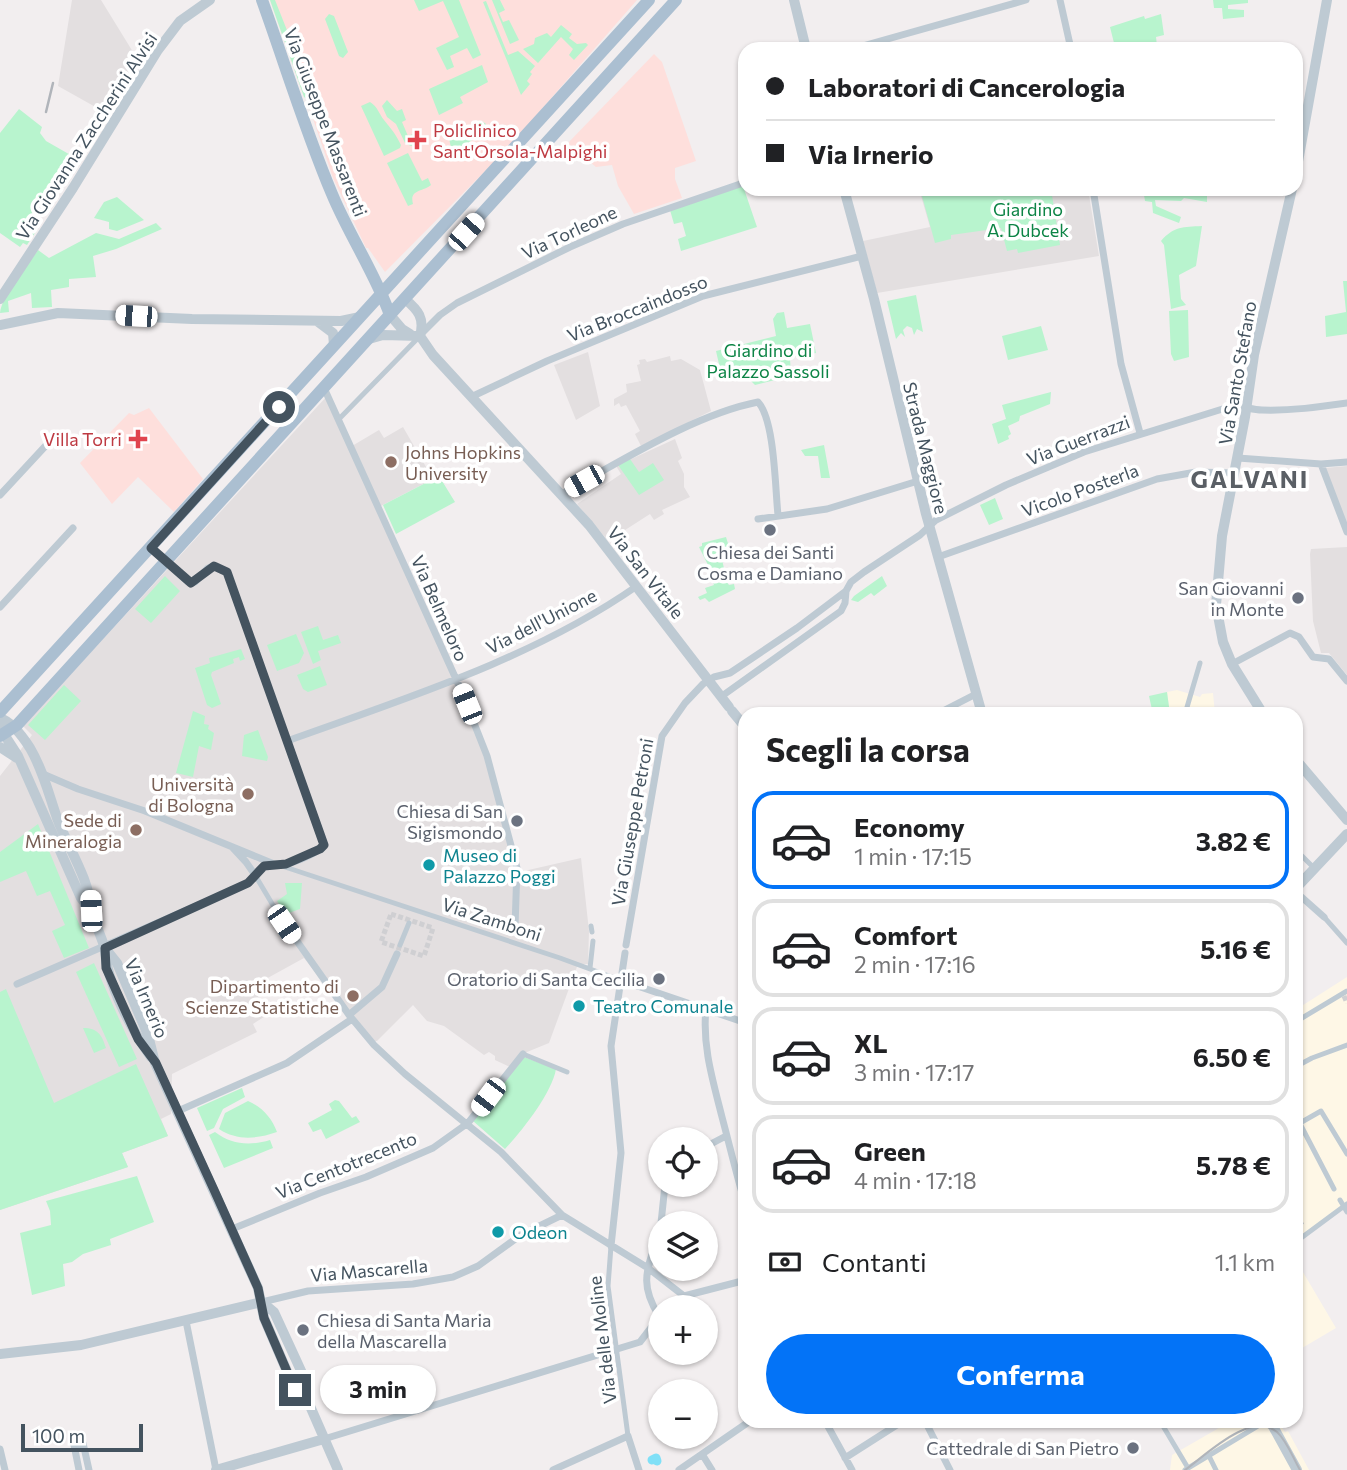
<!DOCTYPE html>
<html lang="it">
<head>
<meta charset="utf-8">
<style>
	body { margin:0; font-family:Commissioner,sans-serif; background:#f6f6f6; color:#202124; height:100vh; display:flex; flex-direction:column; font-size:26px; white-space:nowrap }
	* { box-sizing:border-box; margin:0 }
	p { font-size:23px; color:#757577 }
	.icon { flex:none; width:38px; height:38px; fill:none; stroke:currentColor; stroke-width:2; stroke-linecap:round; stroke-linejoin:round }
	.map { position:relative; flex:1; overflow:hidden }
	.drawer { position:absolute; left:738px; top:707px; width:565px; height:721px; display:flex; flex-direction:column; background:#fff; border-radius:21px; box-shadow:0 2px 5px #0004 }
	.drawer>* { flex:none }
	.top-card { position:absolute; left:738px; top:42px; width:565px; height:154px; border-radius:21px; box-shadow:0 2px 5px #0004; display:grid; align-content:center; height:154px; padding:0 28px; background:#fff }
	.buttons { position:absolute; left:648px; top:1127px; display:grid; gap:14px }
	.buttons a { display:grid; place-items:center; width:70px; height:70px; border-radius:50%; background:#fff; box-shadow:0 2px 5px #0004; font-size:35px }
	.scale { position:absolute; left:21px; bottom:18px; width:122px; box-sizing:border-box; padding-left:7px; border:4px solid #44535f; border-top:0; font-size:19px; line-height:24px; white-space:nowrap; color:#44535f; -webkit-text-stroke:5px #fff; paint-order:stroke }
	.end { position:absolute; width:32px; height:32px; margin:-16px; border:9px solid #44535f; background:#fff; box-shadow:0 0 0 4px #fff }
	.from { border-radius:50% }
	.bubble { position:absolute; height:49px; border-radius:24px; background:#fff; box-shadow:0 2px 5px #0004; font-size:23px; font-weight:700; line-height:49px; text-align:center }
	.car { position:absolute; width:21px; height:42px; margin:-21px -10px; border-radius:9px; box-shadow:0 0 5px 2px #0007; background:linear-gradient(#fff 24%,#345 0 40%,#fff 0 76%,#345 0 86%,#fff 0) }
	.top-card b { display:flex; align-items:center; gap:24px; height:66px; font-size:26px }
	.top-card b+b { border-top:2px solid #e0e0e0 }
	.top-card i { width:18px; height:18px; background:#202124 }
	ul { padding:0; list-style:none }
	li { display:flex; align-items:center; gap:21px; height:98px; margin:0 14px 10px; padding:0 14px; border:4px solid #e0e0e0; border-radius:21px }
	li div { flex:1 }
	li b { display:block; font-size:26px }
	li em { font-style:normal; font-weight:700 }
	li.on { border-color:#0373f7 }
	li>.icon { width:63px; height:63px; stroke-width:1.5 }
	h2 { padding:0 28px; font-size:32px; line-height:84px }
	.pay { display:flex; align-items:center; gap:18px; height:77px; padding:0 28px; font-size:26px }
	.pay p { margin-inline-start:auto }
	.button { display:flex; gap:14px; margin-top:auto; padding:14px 28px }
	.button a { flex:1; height:80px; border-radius:42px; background:#0373f7; color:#fff; font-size:28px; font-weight:700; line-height:80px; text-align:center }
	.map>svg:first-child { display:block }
</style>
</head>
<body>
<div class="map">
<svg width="1347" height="1470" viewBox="0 0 1347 1470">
	<rect width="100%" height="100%" fill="#f2eeef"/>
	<path fill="#fef7e6" d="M1177 690 1200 697 1202 694 1213 693 1215 714H1170L1167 692Z
		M1347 977V1204L1297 1241V1009Z
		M1297 1262 1336 1328 1297 1351Z
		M1231 1421H1277L1285 1432 1288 1431 1309 1470H1170L1172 1455Z"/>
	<path fill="#e3dfe0" d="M72 0H101L141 65 108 114 58 86Z
		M919 189H1088L1099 256 877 293 863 241 930 227Z
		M588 352 600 406 576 420 554 365Z
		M670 356 671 361 681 359 700 370 711 411 641 446 635 434 640 431 626 405 621 407 619 403 614 406V399L627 392 626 384 641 381 637 365 640 364 639 360 645 359 647 362Z
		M328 395 481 740 517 869 524 871 581 858 589 931 588 964H578L549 1043 527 1052 510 1067 495 1060V1056L489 1052 484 1055 444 1026 427 1021 413 1005 377 1041H369L304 958 253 986 267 1015 253 1024 257 1032 172 1074 171 1114 161 1119 168 1136 122 1153 128 1167 0 1210V776L32 735 23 726Z
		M403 427 433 479 379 507 352 446 379 430 384 438Z
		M675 439 682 458 678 461 684 474V487L690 497 662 510 664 514 654 520 650 514 608 541 577 504 621 474 616 466Z
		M1347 466V526L1325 468Z
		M1347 547V675L1329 653H1321L1313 621 1310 554 1311 549Z"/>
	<path fill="#fedfdc" d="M270 0H637L504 152 385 272 368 248H366L333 178 310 110 312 107 309 99 304 97Z
		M654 54 662 62 696 161 675 168V179L682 198 634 214 618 186 612 165 596 167 567 144Z
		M149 408 203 479 174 512 138 477 112 504 80 463 129 413 134 415Z"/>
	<path fill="#b8f4ce" d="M270 0H275L298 58 295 65 298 68H302L313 96 307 99 304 97Z
		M414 0H459L481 55 473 59 467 48 450 56 454 67 447 70 436 48 459 37 443 1 419 11Z
		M492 0H500L505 10 499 13 503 22 509 20 519 40 510 44Z
		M1213 0H1248V3L1228 5V9L1244 10V17L1223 19 1222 8H1214Z
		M486 1 508 55 518 51 535 66 530 72 532 74 527 81 530 84 521 95 483 2Z
		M329 14 334 16 348 52 343 58 339 56 325 19Z
		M1161 14 1164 35 1156 37 1157 46 1132 49 1115 47 1110 27 1144 16 1145 19Z
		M561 25 572 34 569 38 577 44 586 43 588 45 574 60 569 55 573 49 561 37 538 63 523 49 534 44 535 38 547 33 551 37Z
		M482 65 488 82 460 97 463 103 439 115 429 89Z
		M387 100 397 111 402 109 406 120 402 122 408 136 413 134 417 143 411 146 405 143 396 124 387 117 382 106Z
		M370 102C378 107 379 114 384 120 392 130 395 133 401 145L400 148 384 156 361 106Z
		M19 109 42 127 40 133 46 141 81 161 74 170 66 165 29 218 40 225 27 245 23 243 20 247 0 233V133Z
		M482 121 486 124C482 135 463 149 451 148L449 138Z
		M408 153 422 181 428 178 431 185C423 192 409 189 413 204L408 206 387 163Z
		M743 186 757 227 681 251 678 239 686 236 682 222 674 224 670 210Z
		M920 189H1051L1060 245 1018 253 1017 249 1007 251 1001 228 951 235V239L935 243Z
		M1143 189H1195V192L1207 195V202L1184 198 1181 201 1155 200 1156 206 1181 217 1179 223 1153 213 1152 202 1145 201Z
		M117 197 144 220 117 231 109 229V222L94 218 104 202Z
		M156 223 162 229 116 249 93 256 96 277 69 279V287L51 290 52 307 32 308 31 293 8 301 9 312 0 313C2 295 27 266 38 250L49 258 96 233 119 239Z
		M1202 226 1196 266 1179 275 1181 299 1186 305 1171 309 1164 245 1161 241C1174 226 1183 227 1202 226Z
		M1343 281H1347V334L1326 337 1325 316 1346 312Z
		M916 295 923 332 917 329 914 335 912 328 907 326 903 330 905 337 901 333 896 339 887 301Z
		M1188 310 1189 357 1174 361 1171 354 1169 311Z
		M784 312 787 328 810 324 816 353 790 358 791 376 755 385 751 381 748 370 721 373 716 351 776 336 773 319 777 313Z
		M1041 326 1048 350 1008 360 1002 336Z
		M1051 392 1050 404 1020 416 1019 421 1008 426 1011 434 1008 436 1009 439 998 444 992 424 1006 419 1002 405Z
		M824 445 830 478H821L818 456H805L801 450Z
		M630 459 639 472 653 463 664 480 639 495 618 465Z
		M439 476 455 502 396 534 383 505Z
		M995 498 1003 519 989 525 980 505Z
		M726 537 730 550 721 555 727 582 729 585 734 584 735 589 709 602 705 598 700 600 698 597 707 593 705 588 714 585 711 578 718 575 716 569 711 571 699 547 702 546V543Z
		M165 576 180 591 151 623 135 609Z
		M882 576 887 586 874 596 871 593 858 602 851 600 854 596Z
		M318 626 323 640 338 635 341 643 318 651 321 660 313 664 301 632Z
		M296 634 304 653 299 663 277 671 267 645Z
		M241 649 245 659 240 661 239 657 233 659 234 663 212 672 211 675 221 704 212 708 207 705 195 668 210 663 209 658Z
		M320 666 327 685 308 692 303 689 297 675Z
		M64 685 81 701 45 740 28 725Z
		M1167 692 1170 714H1153L1149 696Z
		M193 711 205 716 204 724 209 725 208 729 214 733 211 750 199 746 193 777 176 773Z
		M258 730 268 757 267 761 242 756 244 735Z
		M38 824 89 948 64 958 52 931 65 925 50 891 37 896 26 871 0 882V852Z
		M285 883H302L300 909 286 914 277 901 287 894Z
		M94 963 137 1059 119 1067 76 972Z
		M6 989 54 1103 136 1064 168 1136 122 1153 128 1167 0 1210V992Z
		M83 1028C98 1028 102 1035 106 1048L94 1053Z
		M524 1057 556 1069C552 1093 522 1131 505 1149L473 1121Z
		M242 1088 245 1097 223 1109 214 1128 207 1131 197 1108Z
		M335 1100 339 1101 352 1118 356 1116 360 1122 326 1139 321 1129 313 1132 308 1123 332 1110 329 1104Z
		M248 1101C262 1107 272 1118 277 1132 257 1139 237 1141 219 1129L225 1113Z
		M215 1132C232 1145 250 1146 270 1140L273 1148 224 1168 209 1135Z
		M137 1176 154 1222 110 1239 111 1245 83 1254 72 1262 63 1264 65 1286 32 1295 20 1233 51 1225 50 1211 46 1201Z"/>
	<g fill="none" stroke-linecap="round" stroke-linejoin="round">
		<path stroke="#80e0f7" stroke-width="9" d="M652 1460 656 1458 657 1461"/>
		<path stroke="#cfcfd2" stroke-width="5" stroke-dasharray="5 2.5" stroke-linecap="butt" d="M391 914 433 928 424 956 381 942Z
			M1344 996 1347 1003
			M1297 1217 1302 1225"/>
		<path stroke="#becad3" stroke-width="5" d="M339 419 420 336
			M1185 714 1200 663
			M1297 851 1313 867
			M282 866 560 958 620 980
			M255 875 280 917
			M1324 917 1347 943
			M591 926 592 932
			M400 945 409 923
			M590 968 593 941
			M1297 1021 1347 991
			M523 1054 567 1072
			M1297 1066 1312 1058 1347 1045
			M1297 1118 1334 1189
			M1300 1123 1321 1111 1347 1154
			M1340 1200 1347 1212
			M1297 1241 1347 1204
			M611 1246 608 1286 628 1436
			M1160 1421 1188 1468
			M1209 1456 1216 1470
			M1185 1470 1266 1421"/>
		<path stroke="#becad3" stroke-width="7" d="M1060 0 1071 49
			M852 49 1026 0
			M1093 189 1121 364 1140 433
			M422 333 440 315 457 303 570 247 623 224 746 182
			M324 388 461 690 487 756 517 868 515 927
			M471 397 547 361 703 296 862 256
			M1238 458 1321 464 1347 462
			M1321 464 1347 532
			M588 479C638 451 702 413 758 402 775 421 775 488 778 515
			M562 494 584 481
			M0 495 51 440
			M758 519 827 509 918 481
			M938 557 1157 479 1196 472 1235 473
			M0 607 73 528
			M1232 664 1290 633 1299 637 1313 657 1329 659 1347 681
			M722 696 841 611 845 603 846 591
			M937 714 976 694
			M287 741C406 698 532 659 637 586
			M43 774 78 789 145 811 274 864C289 867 314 855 324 845L227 572 214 566 208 568 195 582H188L151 548
			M233 848 246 862 255 875
			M1297 893 1324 917
			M280 917 349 1015 374 1045 405 1074 501 1152 562 1215 648 1268 684 1296
			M626 945 662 736 685 703 703 684 714 677 730 673 797 628 846 591 851 582 864 572 920 535 936 520 1006 485 1084 452 1229 407C1240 404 1250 410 1262 410 1291 411 1319 407 1347 403
			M620 980 746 1023
			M17 984 249 883 264 866 274 864
			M706 1009C702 1046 713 1081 722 1117 730 1147 737 1177 746 1207
			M349 1015 382 987 397 954
			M178 1111 287 1063 352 1019
			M705 1147 726 1136
			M661 1223 665 1185
			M232 1229 320 1193 366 1177 433 1148 468 1123 523 1054
			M611 1246 621 1153 611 1046 625 953
			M262 1302 308 1291 413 1284 453 1277 478 1266 521 1235 562 1215
			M671 1307 684 1296 746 1280
			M659 1316C637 1281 649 1267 660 1229
			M186 1321 216 1470
			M825 1421 852 1470
			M925 1421 950 1470
			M324 1439 640 1342 660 1316
			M0 1449 5 1470
			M702 1454 712 1470
			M845 1458 903 1421
			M79 1470 74 1445 83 1443 89 1470
			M553 1470 628 1436 639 1470
			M679 1470 750 1421"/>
		<path stroke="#becad3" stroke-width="10" d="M794 0 806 49
			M1297 167 1327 0
			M844 189 874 299 926 514 982 714
			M0 299 73 188 158 50 180 21 210 0
			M405 299C418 310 425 318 420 336
			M390 315 402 329 410 334
			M317 321 333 333 334 345
			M0 325 58 313 192 319 341 321 360 317
			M420 336 433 355 589 525 729 707
			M369 339 383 335 420 336
			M732 711 746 728
			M1263 714 1232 664 1223 642 1216 605 1222 536 1245 417 1254 355 1292 189
			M0 718C12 722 23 737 30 748 43 770 49 795 57 818 68 848 89 878 91 909
			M0 728 18 756 81 898 91 911 105 948 117 963 148 1035 155 1063 258 1288 264 1318 295 1390 310 1406
			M0 747 17 758
			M1297 761 1347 820
			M1297 887 1347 834
			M105 950C107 984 131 1029 151 1057
			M262 1302 274 1312 297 1362 307 1384 310 1406 338 1470
			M0 1354 81 1345 262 1302
			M1270 1421 1297 1470
			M216 1470 324 1439"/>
		<path stroke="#abbfd1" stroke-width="12" d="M262 0C285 64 305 130 332 194 349 235 375 273 390 315
			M0 712 649 0
			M0 736 17 725 676 0"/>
		<path stroke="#b0b4ba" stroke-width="2" d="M1185 1470C1206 1455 1251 1410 1277 1432 1287 1441 1293 1458 1300 1470"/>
		<path stroke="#b0b4ba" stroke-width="2.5" d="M46 112 53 83"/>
	</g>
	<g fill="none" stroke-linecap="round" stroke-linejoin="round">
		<path stroke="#44535f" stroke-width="9" d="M279 407 151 548 191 583 214 566 227 572 324 845 320 849 286 864 264 866 248 883 105 948 106 968 138 1039 156 1063 215 1192 258 1288 264 1318 295 1390"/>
	</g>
	<g fill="#e0444e" stroke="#fff" stroke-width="2.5">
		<path d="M413.5 129.5h7v7h7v7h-7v7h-7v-7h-7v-7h7z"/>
		<path d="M134.5 428.5h7v7h7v7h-7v7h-7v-7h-7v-7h7z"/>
	</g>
	<g fill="#8d6e63" stroke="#fff" stroke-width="2.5">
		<circle cx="391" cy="462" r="7"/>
		<circle cx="248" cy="794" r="7"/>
		<circle cx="136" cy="830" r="7"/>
		<circle cx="353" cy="996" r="7"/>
	</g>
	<g fill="#6b7280" stroke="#fff" stroke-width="2.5">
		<circle cx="770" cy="530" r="7"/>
		<circle cx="1298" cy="598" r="7"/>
		<circle cx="517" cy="821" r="7"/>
		<circle cx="659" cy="979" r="7"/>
		<circle cx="303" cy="1330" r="7"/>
		<circle cx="1133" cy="1448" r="7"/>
	</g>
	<g fill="#0f9aa8" stroke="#fff" stroke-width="2.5">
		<circle cx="429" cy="865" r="7"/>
		<circle cx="579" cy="1006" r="7"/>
		<circle cx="498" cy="1232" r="7"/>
	</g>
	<g text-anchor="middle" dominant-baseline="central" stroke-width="7" stroke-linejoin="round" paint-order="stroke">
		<g font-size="18" fill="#44535f" stroke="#fff">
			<text transform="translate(326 122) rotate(69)">Via Giuseppe Massarenti</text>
			<text transform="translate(86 136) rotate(-57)">Via Giovanna Zaccherini Alvisi</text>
			<text transform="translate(569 232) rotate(-25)">Via Torleone</text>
			<text transform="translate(637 308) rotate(-22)">Via Broccaindosso</text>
			<text transform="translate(1237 373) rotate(-80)">Via Santo Stefano</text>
			<text transform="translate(1078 440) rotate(-21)">Via Guerrazzi</text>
			<text transform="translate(926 448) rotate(76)">Strada Maggiore</text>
			<text transform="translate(1080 490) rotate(-20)">Vicolo Posterla</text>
			<text transform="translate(646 572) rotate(52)">Via San Vitale</text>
			<text transform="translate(440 608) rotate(66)">Via Belmeloro</text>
			<text transform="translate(541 621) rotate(-27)">Via dell'Unione</text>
			<text transform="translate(632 822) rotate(-80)">Via Giuseppe Petroni</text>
			<text transform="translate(492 919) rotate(18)">Via Zamboni</text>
			<text transform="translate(147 998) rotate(67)">Via Irnerio</text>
			<text transform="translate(346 1165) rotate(-22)">Via Centotrecento</text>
			<text transform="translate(369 1270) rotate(-5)">Via Mascarella</text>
			<text transform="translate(602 1340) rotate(-97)">Via delle Moline</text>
		</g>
		<g font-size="18" fill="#be3a42" stroke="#fff" text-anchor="start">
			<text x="433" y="130">Policlinico<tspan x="433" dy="21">Sant'Orsola-Malpighi</tspan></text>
			<text x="122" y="439" text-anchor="end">Villa Torri</text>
		</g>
		<g font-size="18" fill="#0c8445" stroke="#fff">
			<text x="1028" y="209">Giardino<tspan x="1028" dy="21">A. Dubcek</tspan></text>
			<text x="768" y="350">Giardino di<tspan x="768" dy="21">Palazzo Sassoli</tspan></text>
		</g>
		<g font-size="18" fill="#785e54" stroke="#fff" text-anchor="end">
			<text x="405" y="452" text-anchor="start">Johns Hopkins<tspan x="405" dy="21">University</tspan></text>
			<text x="234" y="784">Università<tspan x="234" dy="21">di Bologna</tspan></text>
			<text x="122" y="820">Sede di<tspan x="122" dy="21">Mineralogia</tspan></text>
			<text x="339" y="986">Dipartimento di<tspan x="339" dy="21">Scienze Statistiche</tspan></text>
		</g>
		<g font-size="18" fill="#5b616d" stroke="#fff" text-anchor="end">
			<text x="770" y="552" text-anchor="middle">Chiesa dei Santi<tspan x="770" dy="21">Cosma e Damiano</tspan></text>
			<text x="1284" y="588">San Giovanni<tspan x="1284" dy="21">in Monte</tspan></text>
			<text x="503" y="811">Chiesa di San<tspan x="503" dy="21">Sigismondo</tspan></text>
			<text x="645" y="979">Oratorio di Santa Cecilia</text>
			<text x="317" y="1320" text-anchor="start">Chiesa di Santa Maria<tspan x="317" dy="21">della Mascarella</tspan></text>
			<text x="1119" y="1448">Cattedrale di San Pietro</text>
		</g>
		<g font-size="18" fill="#0d838f" stroke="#fff" text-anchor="start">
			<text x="443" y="855">Museo di<tspan x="443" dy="21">Palazzo Poggi</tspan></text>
			<text x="593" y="1006">Teatro Comunale</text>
			<text x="512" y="1232">Odeon</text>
		</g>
		<g font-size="24" font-weight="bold" letter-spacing="2" fill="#5a5f65" stroke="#fff">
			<text x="1250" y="478">GALVANI</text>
		</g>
	</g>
</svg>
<div class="buttons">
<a><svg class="icon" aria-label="locate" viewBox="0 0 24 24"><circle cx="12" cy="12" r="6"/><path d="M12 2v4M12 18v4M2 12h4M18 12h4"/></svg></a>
<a><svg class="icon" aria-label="layers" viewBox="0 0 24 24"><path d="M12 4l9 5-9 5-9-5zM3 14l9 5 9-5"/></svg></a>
<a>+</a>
<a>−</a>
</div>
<div class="scale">100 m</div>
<i class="end from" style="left:279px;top:407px"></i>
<i class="end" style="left:295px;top:1390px"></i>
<div class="bubble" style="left:320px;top:1365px;width:116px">3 min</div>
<i class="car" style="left:466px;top:232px;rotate:42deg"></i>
<i class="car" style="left:136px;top:316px;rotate:273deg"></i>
<i class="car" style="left:584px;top:481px;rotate:241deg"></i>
<i class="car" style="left:467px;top:704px;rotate:338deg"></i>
<i class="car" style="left:91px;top:911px;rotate:357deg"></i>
<i class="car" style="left:284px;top:924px;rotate:146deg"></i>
<i class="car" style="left:488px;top:1097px;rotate:217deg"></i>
<div class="top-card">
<b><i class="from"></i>Laboratori di Cancerologia</b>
<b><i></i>Via Irnerio</b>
</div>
<section class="drawer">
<h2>Scegli la corsa</h2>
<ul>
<li class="on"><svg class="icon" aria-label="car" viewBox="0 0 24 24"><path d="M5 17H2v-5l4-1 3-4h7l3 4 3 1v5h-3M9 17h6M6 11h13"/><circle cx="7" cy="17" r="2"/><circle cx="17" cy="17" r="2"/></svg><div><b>Economy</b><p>1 min · 17:15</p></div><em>3.82 €</em></li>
<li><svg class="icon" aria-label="car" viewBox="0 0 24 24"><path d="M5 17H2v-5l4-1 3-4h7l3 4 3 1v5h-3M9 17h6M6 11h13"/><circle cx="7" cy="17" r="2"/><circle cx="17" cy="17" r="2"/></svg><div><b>Comfort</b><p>2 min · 17:16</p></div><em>5.16 €</em></li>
<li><svg class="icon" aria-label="car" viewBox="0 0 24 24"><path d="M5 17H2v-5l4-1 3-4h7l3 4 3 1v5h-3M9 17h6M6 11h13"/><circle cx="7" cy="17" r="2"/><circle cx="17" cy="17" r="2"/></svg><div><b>XL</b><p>3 min · 17:17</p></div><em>6.50 €</em></li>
<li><svg class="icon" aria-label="car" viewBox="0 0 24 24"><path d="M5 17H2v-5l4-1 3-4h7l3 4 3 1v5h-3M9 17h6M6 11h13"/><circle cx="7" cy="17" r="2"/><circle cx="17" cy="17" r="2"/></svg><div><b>Green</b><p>4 min · 17:18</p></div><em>5.78 €</em></li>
</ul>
<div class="pay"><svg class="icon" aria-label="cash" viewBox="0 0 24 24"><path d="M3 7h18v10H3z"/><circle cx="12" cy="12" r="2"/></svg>Contanti<p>1.1 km</p></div>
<div class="button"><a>Conferma</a></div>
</section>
</div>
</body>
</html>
